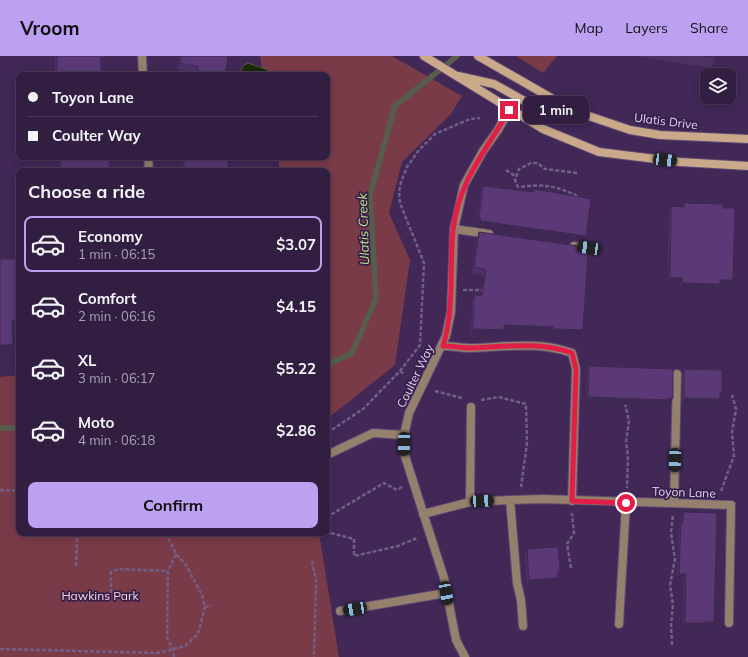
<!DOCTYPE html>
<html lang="en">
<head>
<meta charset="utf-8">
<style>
	body { margin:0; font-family:Mulish,sans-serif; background:#3d2b4c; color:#f1f3f6; height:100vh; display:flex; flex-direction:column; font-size:15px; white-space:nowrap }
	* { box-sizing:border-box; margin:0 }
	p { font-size:13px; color:#a8a2b1 }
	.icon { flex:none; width:22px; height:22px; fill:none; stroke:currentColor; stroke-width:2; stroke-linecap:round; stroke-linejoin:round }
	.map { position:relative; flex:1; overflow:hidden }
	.sheet { position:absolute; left:16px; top:112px; width:314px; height:368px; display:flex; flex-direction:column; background:#311e41; border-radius:8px; box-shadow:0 2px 10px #0003,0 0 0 1px #4c3c5a }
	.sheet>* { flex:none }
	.guide { position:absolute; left:16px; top:16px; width:314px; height:88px; border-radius:8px; box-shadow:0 2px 10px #0003,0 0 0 1px #4c3c5a; display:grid; align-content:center; height:88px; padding:0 12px; background:#311e41 }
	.tools { position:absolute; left:700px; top:12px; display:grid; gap:8px }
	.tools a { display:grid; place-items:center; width:36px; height:36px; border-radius:8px; background:#311e41; box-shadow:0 2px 10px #0003,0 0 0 1px #4c3c5a; font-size:20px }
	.end { position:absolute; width:18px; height:18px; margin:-9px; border:5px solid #e11d48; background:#fff; box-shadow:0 0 0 2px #fff }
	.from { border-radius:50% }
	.bubble { position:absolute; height:28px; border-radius:8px; background:#311e41; box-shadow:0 2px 10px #0003,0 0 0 1px #4c3c5a; font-size:13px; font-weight:700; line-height:28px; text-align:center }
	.car { position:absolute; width:12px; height:24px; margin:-12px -6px; border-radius:5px; box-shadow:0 0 3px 1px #0007; background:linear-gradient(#222 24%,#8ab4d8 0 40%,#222 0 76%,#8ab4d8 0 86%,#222 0) }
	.guide b { display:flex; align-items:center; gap:14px; height:38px; font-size:15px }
	.guide b+b { border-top:1px solid #4c3c5a }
	.guide i { width:10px; height:10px; background:#f1f3f6 }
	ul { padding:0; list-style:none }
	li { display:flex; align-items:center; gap:12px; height:56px; margin:0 8px 6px; padding:0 4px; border:2px solid transparent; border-radius:8px }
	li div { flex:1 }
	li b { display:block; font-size:15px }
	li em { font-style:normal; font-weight:700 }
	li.active { border-color:#bca0f2 }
	li>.icon { width:36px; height:36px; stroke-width:1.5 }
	h2 { padding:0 12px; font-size:18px; line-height:48px }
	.cta { display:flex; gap:8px; margin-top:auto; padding:8px 12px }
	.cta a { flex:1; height:46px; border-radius:8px; background:#bca0f2; color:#111; font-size:16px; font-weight:700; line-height:46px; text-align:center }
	header { display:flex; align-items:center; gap:24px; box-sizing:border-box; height:56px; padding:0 20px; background:#bca0f2; color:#111 }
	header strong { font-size:19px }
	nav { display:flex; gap:22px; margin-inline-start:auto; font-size:14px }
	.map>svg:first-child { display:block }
</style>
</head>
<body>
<header>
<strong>Vroom</strong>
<nav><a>Map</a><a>Layers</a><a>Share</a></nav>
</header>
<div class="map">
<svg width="748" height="601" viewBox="0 0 748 601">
	<rect width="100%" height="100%" fill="#412857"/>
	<path fill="#7a3b49" d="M260 0H392L462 40 451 58 402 106 389 157 410 204 395 309 327 363V115H280L278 101H327V19H263Z
		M516 0H557L543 17Z
		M19 319V477H319L339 601H0V321Z"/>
	<path fill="#1c2a04" stroke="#575d4b" d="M248 7 268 14 267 19H240L239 18 244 9Z"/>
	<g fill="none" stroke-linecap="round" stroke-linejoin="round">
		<path stroke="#575d4b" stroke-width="5.5" d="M327 309 352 297 376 243 370 139 395 50 457 0
			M0 372H19"/>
		<g stroke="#5e4773" stroke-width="10">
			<path id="service" d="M454 173 489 178
				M574 190 589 192
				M443 290C452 290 462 292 471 292 505 291 539 285 572 297L576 313 572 445
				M327 399 373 377 404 379
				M510 444 517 527 521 544 523 570
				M470 446 471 351
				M674 447 677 318
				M340 555 446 537
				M729 567 731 449
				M619 568 626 447"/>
		</g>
		<g stroke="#5e4773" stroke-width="10">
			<path id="minor" d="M142 0 143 19
				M148 101 149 115
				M423 458 470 446 510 444 544 443 731 449
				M465 601 456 584 444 522 404 397V379L409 357 446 280 451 256 454 173 464 129 483 95 498 74 509 54"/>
		</g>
		<g stroke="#5e4773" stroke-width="10">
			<path id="secondary" d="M424 0 543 73 599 96 680 106 748 110
				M478 0 574 55 630 74 660 79 748 83
				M458 20 494 28 537 52 550 57 574 55"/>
		</g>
		<path stroke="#735e87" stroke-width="2.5" stroke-dasharray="4 2" stroke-linecap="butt" d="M506 114 515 120
			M577 117 545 113 537 107H531L519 113 515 124 518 131C543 128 556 129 579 141
			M463 234H484
			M400 315 404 318
			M435 335 462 342
			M481 344 499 341 526 348 527 387 521 431
			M625 347 629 365 626 386 628 400 627 432
			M327 377 363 353 400 315 420 289 424 207 400 147 399 136 401 126 407 111 419 94 435 78 470 63 480 62
			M402 431 397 434 384 427 332 458 327 468 331 477 354 483V500L398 490 417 482
			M0 434 19 435
			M721 435 734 400 732 376 736 353 732 339
			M312 505 316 525 314 601
			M76 510 77 482 79 477
			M571 512 567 488 574 477 572 457
			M111 537V516L119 513 168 515
			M205 551 212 549
			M672 589 671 569 673 549 670 529 675 503 671 477 673 459
			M0 593 158 597 185 590 198 578 205 551 202 539 186 509 176 498 166 477
			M174 601 173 593 167 582 168 515 176 498"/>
		<use href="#service" stroke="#94806c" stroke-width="8"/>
		<use href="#minor" stroke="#94806c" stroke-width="8"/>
		<use href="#secondary" stroke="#c9a989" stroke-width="8"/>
	</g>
	<path fill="#4d3165" d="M55 0H106L103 8H100L102 19H55Z
		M180 0H228L225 19H195V18L178 14Z
		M635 0H716L712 12Z
		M58 101H109L110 115H58Z
		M181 101H228V115H181Z
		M483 130 533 136 534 133 586 180 584 186 478 171 479 167H477L481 136Z
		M684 147 723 152 733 224 731 230 720 229 718 234 680 232V228H668L669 156 671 150 683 151Z
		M479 176 584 197 581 279H551V276L504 275 502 280 471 279 472 246 474 240 481 239 484 220 472 217 477 182Z
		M589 310 671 347H667L666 350 586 347 587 316Z
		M684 313 722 336 718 348H682V319Z
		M684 456 712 571H705L704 573H683L684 523H677L679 472 681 467H682V461Z
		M527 493 560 514 558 519V522L556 527 527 530 525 499Z"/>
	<path fill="#3f2853" d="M100 2H106L103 8H97Z
		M479 162H481L479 167H477Z
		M480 165 586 180 584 186 478 171Z
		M670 222H682L680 228H668Z
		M720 224H733L731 230 720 229 718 234 680 232 682 227Z
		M12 265H19V271H10Z
		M504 269 553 271 551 276 504 275 502 280 471 279 473 273Z
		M553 273 583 274 581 279H551Z
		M0 289H13L11 295H0Z
		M588 341 668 342H673L671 347H667L666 350 586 347Z
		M684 342 720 343 718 348H682Z
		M679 518H686L684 523H677Z
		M558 522 556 527 527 530 529 524Z
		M706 566H714L712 571H705L704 573H683L685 567Z"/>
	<path fill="#5a3976" stroke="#3f2853" d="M57 0H106V2H100L102 19H57Z
		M181 0H228L225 19H197L198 11 180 7Z
		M704 0H716V2Z
		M60 101H109L110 115H61Z
		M184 101H228V115H184Z
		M483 130 534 136V133L591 143 586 180 480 165 481 162H479Z
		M684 147 723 148V152H735L733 224H720V228L682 227V222H670L671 150 684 151Z
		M479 176 585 191 584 197H588L583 274 553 273V271L504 269V274L473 273 474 240 482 239 486 214 474 211Z
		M0 203H16V251H19V265H12L13 289H0Z
		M589 310 673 313V342H668V344L588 341Z
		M684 313 722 314V336H720V343L684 342Z
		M684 456 717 457 714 566H706V567H685L686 518H679L681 467H683Z
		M558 491 560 514H558V522L529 524 527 493Z"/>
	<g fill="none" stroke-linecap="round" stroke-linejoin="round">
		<path stroke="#e11d48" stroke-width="5" d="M509 54C486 96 459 123 453 174 449 213 455 252 443 290 452 290 462 292 471 292 506 291 538 285 572 297L576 313 572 445 626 447"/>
	</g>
	<g text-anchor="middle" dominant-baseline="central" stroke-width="3.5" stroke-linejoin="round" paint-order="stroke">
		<g font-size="12" fill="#e1d3f0" stroke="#371e4b">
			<text transform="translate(666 65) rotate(7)">Ulatis Drive</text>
			<text transform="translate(415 320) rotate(-64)">Coulter Way</text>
			<text transform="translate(684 436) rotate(2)">Toyon Lane</text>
		</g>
		<g font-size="12" fill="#f2dade" stroke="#371e4b">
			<text x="100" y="539">Hawkins Park</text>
		</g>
		<g font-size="13" font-style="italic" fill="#bbe481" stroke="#371e4b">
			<text transform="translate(363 173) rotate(-92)">Ulatis Creek</text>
		</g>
	</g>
</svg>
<div class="tools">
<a><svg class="icon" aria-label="layers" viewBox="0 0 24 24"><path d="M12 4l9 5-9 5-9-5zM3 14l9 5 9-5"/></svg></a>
</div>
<i class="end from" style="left:626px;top:447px"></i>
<i class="end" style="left:509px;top:54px"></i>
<div class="bubble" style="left:523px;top:40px;width:66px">1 min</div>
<i class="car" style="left:665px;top:104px;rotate:96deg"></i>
<i class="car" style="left:589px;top:192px;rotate:278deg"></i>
<i class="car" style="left:404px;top:388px;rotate:181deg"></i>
<i class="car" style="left:675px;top:404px;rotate:182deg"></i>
<i class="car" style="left:482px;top:445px;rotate:87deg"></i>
<i class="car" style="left:446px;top:537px;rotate:169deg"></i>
<i class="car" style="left:355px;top:553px;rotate:260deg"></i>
<div class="guide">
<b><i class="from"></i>Toyon Lane</b>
<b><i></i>Coulter Way</b>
</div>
<section class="sheet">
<h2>Choose a ride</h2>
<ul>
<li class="active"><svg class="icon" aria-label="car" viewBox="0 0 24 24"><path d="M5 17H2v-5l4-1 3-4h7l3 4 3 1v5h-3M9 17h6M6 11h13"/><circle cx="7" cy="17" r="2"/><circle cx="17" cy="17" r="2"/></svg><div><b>Economy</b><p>1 min · 06:15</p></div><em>$3.07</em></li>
<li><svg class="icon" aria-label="car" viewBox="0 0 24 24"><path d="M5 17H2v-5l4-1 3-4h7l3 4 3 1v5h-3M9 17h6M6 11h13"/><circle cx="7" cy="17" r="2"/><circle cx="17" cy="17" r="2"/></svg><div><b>Comfort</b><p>2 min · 06:16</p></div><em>$4.15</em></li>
<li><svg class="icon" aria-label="car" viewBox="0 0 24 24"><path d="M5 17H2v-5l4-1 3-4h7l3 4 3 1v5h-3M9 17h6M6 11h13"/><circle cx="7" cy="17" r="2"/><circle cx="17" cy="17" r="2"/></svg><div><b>XL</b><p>3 min · 06:17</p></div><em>$5.22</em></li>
<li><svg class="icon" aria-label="car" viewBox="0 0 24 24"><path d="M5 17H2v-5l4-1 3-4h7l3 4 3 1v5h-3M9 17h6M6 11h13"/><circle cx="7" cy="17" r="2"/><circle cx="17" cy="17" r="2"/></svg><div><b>Moto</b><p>4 min · 06:18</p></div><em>$2.86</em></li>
</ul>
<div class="cta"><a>Confirm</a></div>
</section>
</div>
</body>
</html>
